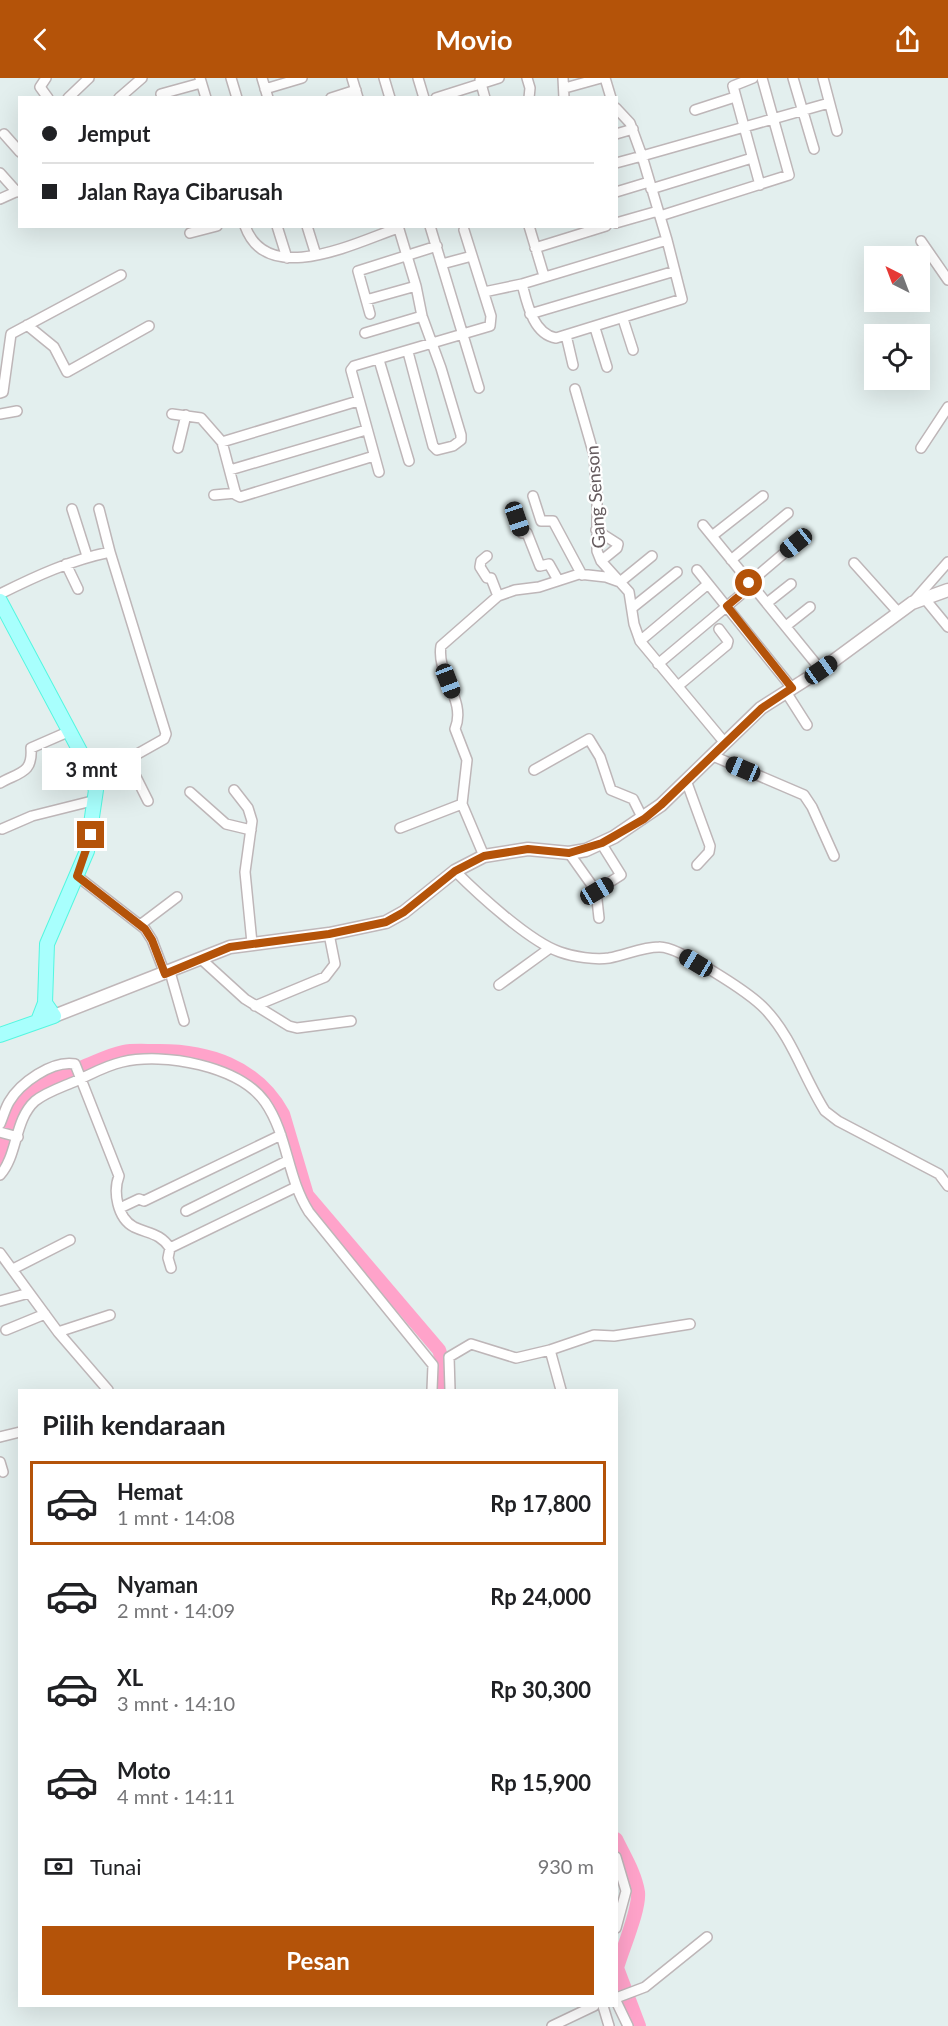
<!DOCTYPE html>
<html lang="id">
<head>
<meta charset="utf-8">
<style>
	body { margin:0; font-family:Lato,sans-serif; background:#f2f2f2; color:#202124; height:100vh; display:flex; flex-direction:column; font-size:22px; white-space:nowrap }
	* { box-sizing:border-box; margin:0 }
	p { font-size:20px; color:#757577 }
	.icon { flex:none; width:33px; height:33px; fill:none; stroke:currentColor; stroke-width:2; stroke-linecap:round; stroke-linejoin:round }
	.map { position:relative; flex:1; overflow:hidden }
	.details { position:absolute; left:18px; top:1311px; width:600px; height:618px; display:flex; flex-direction:column; background:#fff; border-radius:0px; box-shadow:0 6px 24px #0002 }
	.details>* { flex:none }
	.banner { position:absolute; left:18px; top:18px; width:600px; height:132px; border-radius:0px; box-shadow:0 6px 24px #0002; display:grid; align-content:center; height:132px; padding:0 24px; background:#fff }
	.needle { width:39px; rotate:318deg }
	.fabs { position:absolute; left:864px; top:168px; display:grid; gap:12px }
	.fabs a { display:grid; place-items:center; width:66px; height:66px; border-radius:0px; background:#fff; box-shadow:0 6px 24px #0002; font-size:30px }
	.end { position:absolute; width:27px; height:27px; margin:-14px; border:8px solid #b45309; background:#fff; box-shadow:0 0 0 3px #fff }
	.from { border-radius:50% }
	.bubble { position:absolute; height:42px; border-radius:0px; background:#fff; box-shadow:0 6px 24px #0002; font-size:20px; font-weight:700; line-height:42px; text-align:center }
	.car { position:absolute; width:18px; height:36px; margin:-18px -9px; border-radius:8px; box-shadow:0 0 4px 2px #0007; background:linear-gradient(#222 24%,#8ab4d8 0 40%,#222 0 76%,#8ab4d8 0 86%,#222 0) }
	.banner b { display:flex; align-items:center; gap:21px; height:57px; font-size:22px }
	.banner b+b { border-top:2px solid #e0e0e0 }
	.banner i { width:15px; height:15px; background:#202124 }
	ul { padding:0; list-style:none }
	li { display:flex; align-items:center; gap:18px; height:84px; margin:0 12px 9px; padding:0 12px; border:3px solid transparent; border-radius:0px }
	li div { flex:1 }
	li b { display:block; font-size:22px }
	li em { font-style:normal; font-weight:700 }
	li.on { border-color:#b45309 }
	li>.icon { width:54px; height:54px; stroke-width:1.5 }
	h2 { padding:0 24px; font-size:27px; line-height:72px }
	.pay { display:flex; align-items:center; gap:15px; height:66px; padding:0 24px; font-size:22px }
	.pay p { margin-inline-start:auto }
	.cta { display:flex; gap:12px; margin-top:auto; padding:12px 24px }
	.cta a { flex:1; height:69px; border-radius:0px; background:#b45309; color:#fff; font-size:24px; font-weight:700; line-height:69px; text-align:center }
	header { display:flex; justify-content:space-between; align-items:center; height:78px; padding:0 24px; background:#b45309; color:#fff; font-size:27px; font-weight:700 }
	.map>svg:first-child { display:block }
</style>
</head>
<body>
<header><svg class="icon" aria-label="back" viewBox="0 0 24 24"><path d="M15 5l-7 7 7 7"/></svg>Movio<svg class="icon" aria-label="share" viewBox="0 0 24 24"><path d="M12 15V3M7 8l5-5 5 5M5 13v7h14v-7"/></svg></header>
<div class="map">
<svg width="948" height="1948" viewBox="0 0 948 1948">
	<rect width="100%" height="100%" fill="#e3efee"/>
	<g fill="none" stroke-linecap="round" stroke-linejoin="round">
		<path stroke="#ffa3ca" stroke-width="14" d="M0 1080C6 1057 10 1036 28 1018 42 1004 61 997 80 990 94 985 108 977 123 974 133 972 145 973 155 973 207 972 257 988 283 1036L307 1117 439 1272 444 1287 442 1312
			M616 1761C624 1778 635 1795 638 1814 640 1831 622 1872 617 1890L639 1948"/>
		<g stroke="#beb6b8" stroke-width="12">
			<path id="street" d="M46 0 40 9 48 20
				M200 0 206 20
				M231 0 237 20
				M262 0 268 20
				M352 0 358 20
				M384 0 390 20
				M418 0 424 20
				M527 0 530 10 529 20
				M563 0 564 20
				M605 0 611 20
				M753 0 733 8 760 107
				M793 0 814 71
				M823 0 837 53
				M480 2 485 20
				M565 10 601 0
				M265 11 302 0
				M161 16 201 5
				M68 20 89 0
				M119 20 142 0
				M331 20 356 12
				M436 20 499 0
				M616 30 630 45 642 78 829 25
				M695 32 735 19
				M4 56 20 74
				M616 56 633 51
				M0 95 17 114
				M651 111 752 80
				M616 114 649 104
				M0 121 20 112
				M660 138 789 97 762 0
				M616 145 658 133
				M245 148C267 210 357 164 398 150
				M277 148 287 180
				M307 148 316 177
				M398 148 416 208 422 238 441 290 461 357V362L453 368 437 372 433 368 408 274
				M430 148 479 310
				M529 148 544 198
				M190 155 217 148
				M921 163 948 202
				M535 170 606 148
				M442 186 472 178
				M522 206C527 225 533 256 556 260L682 221 667 162
				M484 214 522 206 667 162 642 78 616 85
				M366 222 416 208
				M370 236 358 193 437 168
				M530 236 675 193
				M623 241 633 272
				M27 247 54 269 67 294 149 248
				M595 250 607 289
				M365 255 422 238
				M566 257 573 287
				M379 282 409 383
				M575 311 594 377 597 419V473L601 483 629 514 634 546 640 563 725 665
				M0 315 3 314 11 256 121 197
				M0 336 17 333
				M172 336 201 340 222 364 358 323
				M222 364 236 417 240 419 374 378
				M178 370 186 337
				M921 370 948 329
				M230 392 366 352
				M379 394 351 292 354 288 490 248 491 238 464 152
				M214 417 236 415
				M533 418 541 443H553L582 497
				M72 431 87 478
				M99 431 110 474
				M517 441 522 455H527L540 488 549 486 558 502
				M703 447 821 592
				M596 452 618 466 617 470 601 483
				M712 458 763 418
				M487 478 481 483 480 489 487 500H491L498 518
				M731 482 788 435
				M854 485 898 534
				M66 486 78 511
				M697 492 792 610
				M749 505 796 465
				M0 516C36 498 71 482 110 474L166 656 164 661 93 701
				M925 521 948 549
				M767 525 791 506
				M912 525 948 484
				M632 530 677 494
				M786 548 810 529
				M640 563 708 506
				M658 586 751 508
				M678 608 727 567 728 563 719 551
				M786 614 807 647
				M713 678 804 717 812 729 834 778
				M128 683 148 723
				M534 692 589 661 600 679 611 712 633 721 643 741
				M0 705C20 694 33 695 31 670L70 653
				M687 705 710 768 709 774 697 787
				M234 712 248 730 252 743 245 794 252 865
				M190 714 226 746 251 752
				M400 750 462 726
				M2 751 32 738 96 722
				M569 775 596 813 599 840
				M484 778 462 726 467 682 455 651C467 622 436 597 441 568L498 518 515 512 539 509 579 496 606 499 620 504 652 478
				M455 793C478 816 530 864 560 874 574 879 595 882 609 880 626 877 642 869 659 869 678 868 750 915 765 931 792 959 804 1000 825 1033L838 1043 939 1096 948 1108
				M77 798 145 851 152 862 165 896
				M596 813 621 797 601 765
				M140 847 177 819
				M200 880 245 921 289 948 297 950 351 943
				M170 894 184 943
				M499 907 550 870
				M255 928 325 899 335 886 329 856
				M0 1046C3 1039 5 1031 9 1024 20 1005 52 982 75 986L119 1098C113 1113 117 1140 134 1149 149 1156 160 1155 170 1170L168 1180 171 1190
				M0 1054 18 1059
				M0 1097C18 1077 14 1042 35 1023 45 1015 59 1010 71 1005 88 998 104 988 122 984 164 974 239 988 265 1024 288 1057 287 1100 309 1134L433 1287 432 1312
				M120 1130 139 1121 144 1123 281 1057
				M186 1133 287 1083
				M170 1170 296 1109
				M0 1175 58 1254 108 1312
				M13 1191 70 1162
				M0 1223 29 1215
				M6 1252 45 1236
				M58 1254 110 1237
				M550 1272 561 1312
				M450 1312 449 1279 471 1266 516 1280 550 1272 594 1257 614 1258 690 1246
				M0 1359 20 1354
				M0 1384 3 1394
				M616 1779 626 1813 616 1850
				M616 1920 645 1909 707 1859
				M616 1923 628 1948
				M603 1928 609 1948
				M552 1948 594 1928"/>
		</g>
		<g stroke="#c0b7b9" stroke-width="15">
			<path id="secondary" d="M54 938 230 869 329 856 386 844 404 834 455 793 484 778 528 771 569 775 586 772 614 759 661 727 761 630 821 592 912 525 948 512"/>
		</g>
		<g stroke="#54f7e0" stroke-width="16">
			<path id="primary" d="M0 523 81 675 96 712 87 773 47 866 45 925 38 943
				M0 957 54 938 45 925"/>
		</g>
		<use href="#street" stroke="#fff" stroke-width="9"/>
		<use href="#secondary" stroke="#fff" stroke-width="12"/>
		<use href="#primary" stroke="#a8fffd" stroke-width="14"/>
	</g>
	<g fill="none" stroke-linecap="round" stroke-linejoin="round">
		<path stroke="#b45309" stroke-width="8" d="M91 757 77 798 145 851 152 862 165 896 230 869 329 856 386 844 404 834 455 793 484 778 528 771 569 775 602 765 644 741 661 727 762 630 792 610 727 528 751 508 749 505"/>
	</g>
	<g text-anchor="middle" dominant-baseline="central" stroke-width="4.5" stroke-linejoin="round" paint-order="stroke">
		<g font-size="18" fill="#655b5e" stroke="#fff">
			<text transform="translate(595 419) rotate(-94)">Gang Senson</text>
		</g>
	</g>
</svg>
<div class="fabs">
<a><svg class="needle" viewBox="-14 -14 28 28"><path d="M0-13l5 13h-10z" fill="#e53935"/><path d="M0 13l5-13h-10z" fill="#757577"/></svg></a>
<a><svg class="icon" aria-label="locate" viewBox="0 0 24 24"><circle cx="12" cy="12" r="6"/><path d="M12 2v4M12 18v4M2 12h4M18 12h4"/></svg></a>
</div>
<i class="end from" style="left:749px;top:505px"></i>
<i class="end" style="left:91px;top:757px"></i>
<div class="bubble" style="left:42px;top:670px;width:99px">3 mnt</div>
<i class="car" style="left:517px;top:441px;rotate:161deg"></i>
<i class="car" style="left:796px;top:465px;rotate:231deg"></i>
<i class="car" style="left:821px;top:592px;rotate:55deg"></i>
<i class="car" style="left:448px;top:603px;rotate:159deg"></i>
<i class="car" style="left:743px;top:691px;rotate:293deg"></i>
<i class="car" style="left:597px;top:813px;rotate:59deg"></i>
<i class="car" style="left:696px;top:885px;rotate:301deg"></i>
<div class="banner">
<b><i class="from"></i>Jemput</b>
<b><i></i>Jalan Raya Cibarusah</b>
</div>
<section class="details">
<h2>Pilih kendaraan</h2>
<ul>
<li class="on"><svg class="icon" aria-label="car" viewBox="0 0 24 24"><path d="M5 17H2v-5l4-1 3-4h7l3 4 3 1v5h-3M9 17h6M6 11h13"/><circle cx="7" cy="17" r="2"/><circle cx="17" cy="17" r="2"/></svg><div><b>Hemat</b><p>1 mnt · 14:08</p></div><em>Rp 17,800</em></li>
<li><svg class="icon" aria-label="car" viewBox="0 0 24 24"><path d="M5 17H2v-5l4-1 3-4h7l3 4 3 1v5h-3M9 17h6M6 11h13"/><circle cx="7" cy="17" r="2"/><circle cx="17" cy="17" r="2"/></svg><div><b>Nyaman</b><p>2 mnt · 14:09</p></div><em>Rp 24,000</em></li>
<li><svg class="icon" aria-label="car" viewBox="0 0 24 24"><path d="M5 17H2v-5l4-1 3-4h7l3 4 3 1v5h-3M9 17h6M6 11h13"/><circle cx="7" cy="17" r="2"/><circle cx="17" cy="17" r="2"/></svg><div><b>XL</b><p>3 mnt · 14:10</p></div><em>Rp 30,300</em></li>
<li><svg class="icon" aria-label="car" viewBox="0 0 24 24"><path d="M5 17H2v-5l4-1 3-4h7l3 4 3 1v5h-3M9 17h6M6 11h13"/><circle cx="7" cy="17" r="2"/><circle cx="17" cy="17" r="2"/></svg><div><b>Moto</b><p>4 mnt · 14:11</p></div><em>Rp 15,900</em></li>
</ul>
<div class="pay"><svg class="icon" aria-label="cash" viewBox="0 0 24 24"><path d="M3 7h18v10H3z"/><circle cx="12" cy="12" r="2"/></svg>Tunai<p>930 m</p></div>
<div class="cta"><a>Pesan</a></div>
</section>
</div>
</body>
</html>
